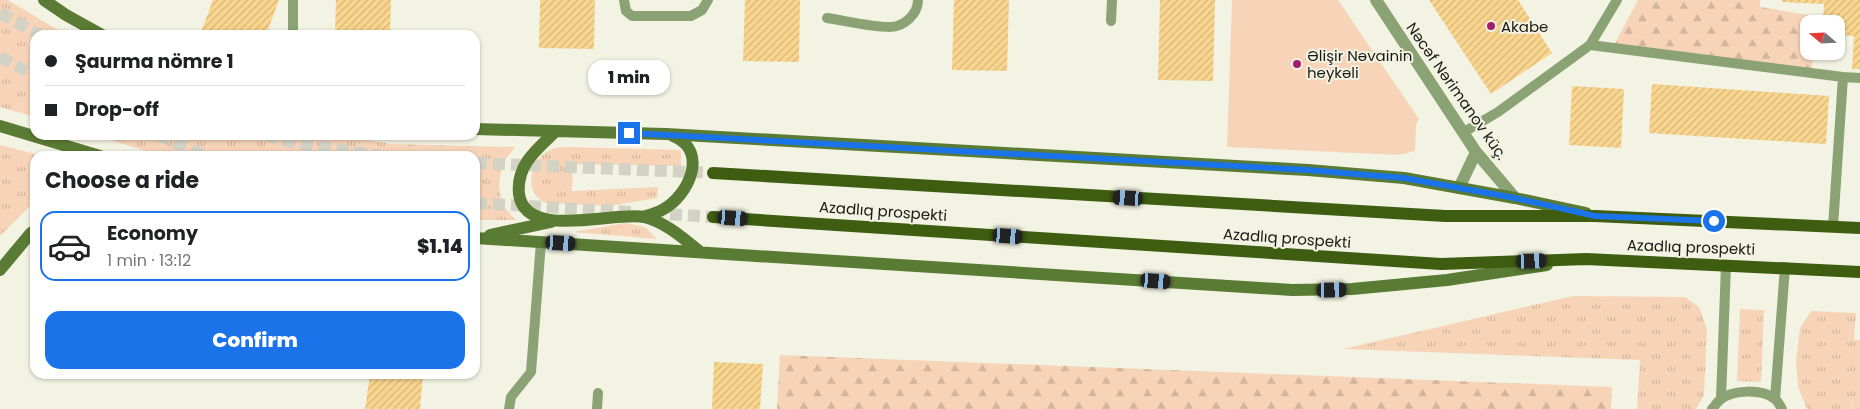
<!DOCTYPE html>
<html lang="en">
<head>
<meta charset="utf-8">
<style>
	body { margin:0; font-family:Poppins,sans-serif; background:#f6f6f6; color:#202124; height:100vh; display:flex; flex-direction:column; font-size:19px; white-space:nowrap }
	* { box-sizing:border-box; margin:0 }
	p { font-size:16px; color:#757577 }
	.icon { flex:none; width:28px; height:28px; fill:none; stroke:currentColor; stroke-width:2; stroke-linecap:round; stroke-linejoin:round }
	.map { position:relative; flex:1; overflow:hidden }
	.panel { position:absolute; left:30px; top:151px; width:450px; height:228px; display:flex; flex-direction:column; background:#fff; border-radius:15px; box-shadow:0 1px 4px #0004 }
	.panel>* { flex:none }
	.top-card { position:absolute; left:30px; top:30px; width:450px; height:110px; border-radius:15px; box-shadow:0 1px 4px #0004; display:grid; align-content:center; height:110px; padding:0 15px; background:#fff }
	.needle { width:32px; rotate:289deg }
	.fabs { position:absolute; left:1800px; top:15px; display:grid; gap:10px }
	.fabs a { display:grid; place-items:center; width:45px; height:45px; border-radius:10px; background:#fff; box-shadow:0 1px 4px #0004; font-size:25px }
	.end { position:absolute; width:22px; height:22px; margin:-11px; border:6px solid #1a73e8; background:#fff; box-shadow:0 0 0 2px #fff }
	.from { border-radius:50% }
	.bubble { position:absolute; height:35px; border-radius:15px; background:#fff; box-shadow:0 1px 4px #0004; font-size:16px; font-weight:800; line-height:35px; text-align:center }
	.car { position:absolute; width:15px; height:30px; margin:-15px -8px; border-radius:6px; box-shadow:0 0 4px 1px #0007; background:linear-gradient(#222 24%,#8ab4d8 0 40%,#222 0 76%,#8ab4d8 0 86%,#222 0) }
	.top-card b { display:flex; align-items:center; gap:18px; height:48px; font-size:19px }
	.top-card b+b { border-top:1px solid #e0e0e0 }
	.top-card i { width:12px; height:12px; background:#202124 }
	ul { padding:0; list-style:none }
	li { display:flex; align-items:center; gap:15px; height:70px; margin:0 10px 8px; padding:0 5px; border:2px solid #e0e0e0; border-radius:15px }
	li div { flex:1 }
	li b { display:block; font-size:19px }
	li em { font-style:normal; font-weight:800 }
	li.on { border-color:#1a73e8 }
	li>.icon { width:45px; height:45px; stroke-width:1.5 }
	h2 { padding:0 15px; font-size:22px; line-height:60px }
	.primary-button { display:flex; gap:10px; margin-top:auto; padding:10px 15px }
	.primary-button a { flex:1; height:58px; border-radius:15px; background:#1a73e8; color:#fff; font-size:20px; font-weight:800; line-height:58px; text-align:center }
	.map>svg:first-child { display:block }
</style>
</head>
<body>
<div class="map">
<svg width="1860" height="409" viewBox="0 0 1860 409">
	<defs>
		<pattern id="grass-tufts" width="24" height="20" patternUnits="userSpaceOnUse" patternTransform="scale(1.25)"><rect width="24" height="20" fill="#f7d4b8"/><path d="M3 7l-1-3M5 7V3M7 7l1-3M15 17l-1-3M17 17v-4M19 17l1-3" fill="none" stroke="#d3b59d"/></pattern>
		<pattern id="forest-firs" width="22" height="20" patternUnits="userSpaceOnUse" patternTransform="scale(1.25)"><rect width="22" height="20" fill="#f7d4b8"/><path d="M5 1l3.5 6h-7zM16 11l3.5 6h-7z" fill="#d3b59d"/></pattern>
		<pattern id="building-hatch" width="6" height="6" patternUnits="userSpaceOnUse" patternTransform="scale(1.25)"><rect width="6" height="6" fill="#f9d58e"/><path d="M-1 1l2-2M0 6l6-6M5 7l2-2" fill="none" stroke="#d5b67a"/></pattern>
	</defs>
	<rect width="100%" height="100%" fill="#f3f3e4"/>
	<path fill="url(#grass-tufts)" d="M0 0H8L51 26 69 35H35V117L0 107Z
		M94 135H338L391 144 515 147 502 164 499 185 502 205 516 220H475V156H162Z
		M0 145 43 156H35V201L0 236Z
		M571 147 681 150V166L573 164 572 191 658 187 657 198 609 206 545 203C522 190 530 159 552 149 557 147 565 147 571 147Z
		M625 223 645 227 657 239 574 232Z
		M1573 296 1685 297 1699 307 1707 329 1704 395 1696 409H1637L1640 360 1343 349Z
		M1740 309 1764 310 1761 382 1737 381Z
		M1811 311 1856 313 1854 340H1860V409H1852V399L1851 409H1807L1798 387 1796 361 1800 328Z"/>
	<path fill="url(#forest-firs)" d="M1638 0H1760V7L1814 16V24H1809V51H1813L1812 69 1614 45Z
		M780 355 1612 387 1611 409H777Z"/>
	<path fill="#f7d4b8" d="M1232 0H1338L1419 119 1416 125 1415 151 1399 155 1227 147Z"/>
	<path fill="url(#building-hatch)" d="M213 0H279L266 35H200Z
		M336 0H391L390 35 335 34Z
		M540 0H595L594 49 539 48Z
		M745 0H800L799 62 743 61Z
		M954 0H1009L1007 71 952 70Z
		M1160 0H1215L1213 81 1158 80Z
		M1429 0H1518L1552 53 1491 94Z
		M1782 0H1860V69H1852L1854 36 1836 35V24H1823L1824 4 1782 2Z
		M1652 84 1829 96 1826 144 1649 133Z
		M1572 86 1624 89 1621 148 1569 145Z
		M714 362 763 364 760 409H712Z
		M370 374H423L420 409H365Z"/>
	<g fill="none" stroke-linecap="round" stroke-linejoin="round">
		<path stroke="#d2d2c5" stroke-width="12" stroke-dasharray="12 6" stroke-linecap="butt" d="M0 13 40 35
			M0 57 35 75
			M158 135 205 156
			M266 135 295 143 382 156
			M475 163 713 173
			M475 203 632 212
			M652 213 713 217"/>
		<path stroke="#8ba374" stroke-width="10" d="M624 0 626 11 632 16H691L702 10 708 0
			M827 18C847 21 870 27 890 27 904 27 918 14 918 0
			M1111 21 1112 0
			M293 35V0
			M1590 45 1617 0
			M1464 132 1498 112 1590 45 1843 77 1860 78
			M1833 227 1843 77
			M1721 399 1726 265
			M1775 399 1785 267
			M509 409 511 397 531 372 541 242
			M597 409 598 393
			M1712 409C1715 406 1717 402 1720 400 1733 389 1762 389 1775 399 1778 401 1780 406 1782 409"/>
		<path stroke="#8ba374" stroke-width="12" d="M1376 0 1476 152 1515 198
			M1459 188 1476 152"/>
		<path stroke="#5a7b33" stroke-width="12" d="M44 0 66 15 102 35
			M0 126 100 156
			M475 129 666 134 1308 170 1404 178 1515 198 1586 213
			M556 131C537 149 516 165 519 194 525 241 615 211 644 217 665 222 683 238 699 251
			M643 217C649 215 656 213 662 210 688 197 710 151 673 136
			M490 235 551 222
			M475 238 1292 290 1352 289 1447 280 1547 265
			M0 270 30 234 35 230"/>
		<path stroke="#3e5d10" stroke-width="12" d="M713 173 1445 216H1595L1860 228
			M713 217 1441 264 1586 259 1860 272"/>
	</g>
	<g fill="none" stroke-linecap="round" stroke-linejoin="round">
		<path stroke="#1a73e8" stroke-width="6" d="M629 133 1308 170 1404 178 1515 198 1595 216 1714 221"/>
	</g>
	<g fill="#a21e6c" stroke="#f3f3e4" stroke-width="2">
		<circle cx="1491" cy="26" r="5"/>
		<circle cx="1297" cy="64" r="5"/>
	</g>
	<g text-anchor="middle" dominant-baseline="central" stroke-width="4" stroke-linejoin="round" paint-order="stroke">
		<g font-size="15" fill="#1a1a15" stroke="#f3f3e4" text-anchor="start">
			<text x="1501" y="26">Akabe</text>
			<text x="1307" y="55">Əlişir Nəvainin<tspan x="1307" dy="17">heykəli</tspan></text>
		</g>
		<g font-size="15" fill="#1a1a15" stroke="#f3f3e4">
			<text transform="translate(1457 91) rotate(55)">Nəcəf Nərimanov küç.</text>
			<text transform="translate(883 211) rotate(4)">Azadlıq prospekti</text>
			<text transform="translate(1287 238) rotate(4)">Azadlıq prospekti</text>
			<text transform="translate(1691 247) rotate(2)">Azadlıq prospekti</text>
		</g>
	</g>
</svg>
<div class="fabs">
<a><svg class="needle" viewBox="-14 -14 28 28"><path d="M0-13l5 13h-10z" fill="#e53935"/><path d="M0 13l5-13h-10z" fill="#757577"/></svg></a>
</div>
<i class="end from" style="left:1714px;top:221px"></i>
<i class="end" style="left:629px;top:133px"></i>
<div class="bubble" style="left:588px;top:60px;width:82px">1 min</div>
<i class="car" style="left:1128px;top:198px;rotate:273deg"></i>
<i class="car" style="left:733px;top:218px;rotate:94deg"></i>
<i class="car" style="left:1008px;top:236px;rotate:94deg"></i>
<i class="car" style="left:561px;top:243px;rotate:93deg"></i>
<i class="car" style="left:1532px;top:261px;rotate:88deg"></i>
<i class="car" style="left:1156px;top:281px;rotate:94deg"></i>
<i class="car" style="left:1332px;top:290px;rotate:89deg"></i>
<div class="top-card">
<b><i class="from"></i>Şaurma nömre 1</b>
<b><i></i>Drop-off</b>
</div>
<section class="panel">
<h2>Choose a ride</h2>
<ul>
<li class="on"><svg class="icon" aria-label="car" viewBox="0 0 24 24"><path d="M5 17H2v-5l4-1 3-4h7l3 4 3 1v5h-3M9 17h6M6 11h13"/><circle cx="7" cy="17" r="2"/><circle cx="17" cy="17" r="2"/></svg><div><b>Economy</b><p>1 min · 13:12</p></div><em>$1.14</em></li>
</ul>
<div class="primary-button"><a>Confirm</a></div>
</section>
</div>
</body>
</html>
